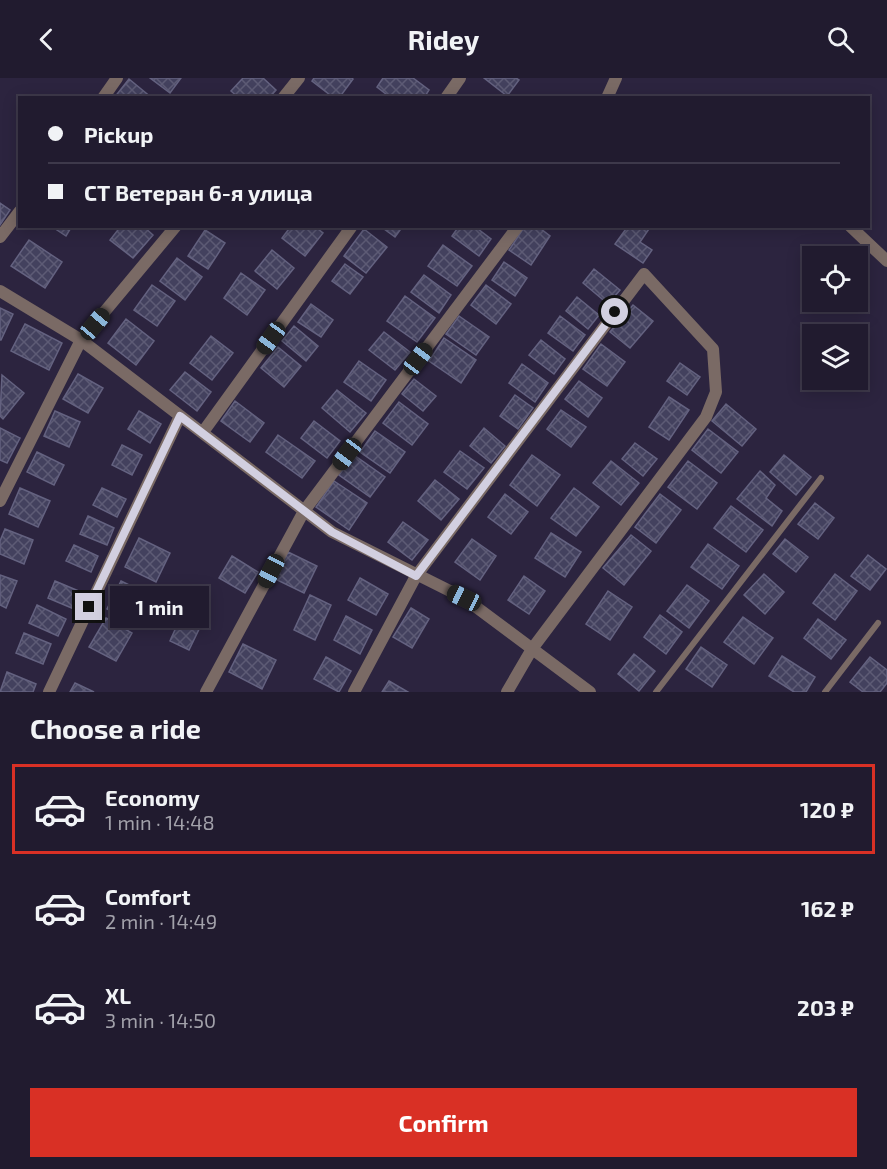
<!DOCTYPE html>
<html lang="en">
<head>
<meta charset="utf-8">
<style>
	body { margin:0; font-family:"Exo 2",sans-serif; background:#2d283b; color:#f1f3f6; height:100vh; display:flex; flex-direction:column; font-size:22px; white-space:nowrap }
	* { box-sizing:border-box; margin:0 }
	p { font-size:20px; color:#a2a1aa }
	.icon { flex:none; width:33px; height:33px; fill:none; stroke:currentColor; stroke-width:2; stroke-linecap:round; stroke-linejoin:round }
	.map { position:relative; height:614px; overflow:hidden }
	.panel { display:flex; flex-direction:column; background:#211b2f; flex:1 }
	.panel>* { flex:none }
	.hud { position:absolute; left:18px; top:18px; width:852px; height:132px; border-radius:0px; box-shadow:0 3px 15px #0003,0 0 0 2px #3e394b; display:grid; align-content:center; height:132px; padding:0 30px; background:#211b2f }
	.controls { position:absolute; left:802px; top:168px; display:grid; gap:12px }
	.controls a { display:grid; place-items:center; width:66px; height:66px; border-radius:0px; background:#211b2f; box-shadow:0 3px 15px #0003,0 0 0 2px #3e394b; font-size:30px }
	.end { position:absolute; width:27px; height:27px; margin:-14px; border:8px solid #d2cfe0; background:#111; box-shadow:0 0 0 3px #111 }
	.from { border-radius:50% }
	.bubble { position:absolute; height:42px; border-radius:0px; background:#211b2f; box-shadow:0 3px 15px #0003,0 0 0 2px #3e394b; font-size:20px; font-weight:700; line-height:42px; text-align:center }
	.car { position:absolute; width:18px; height:36px; margin:-18px -9px; border-radius:8px; box-shadow:0 0 4px 2px #0007; background:linear-gradient(#222 24%,#8ab4d8 0 40%,#222 0 76%,#8ab4d8 0 86%,#222 0) }
	.hud b { display:flex; align-items:center; gap:21px; height:57px; font-size:22px }
	.hud b+b { border-top:2px solid #3e394b }
	.hud i { width:15px; height:15px; background:#f1f3f6 }
	ul { padding:0; list-style:none }
	li { display:flex; align-items:center; gap:18px; height:90px; margin:0 12px 9px; padding:0 18px; border:3px solid transparent; border-radius:0px }
	li div { flex:1 }
	li b { display:block; font-size:22px }
	li em { font-style:normal; font-weight:700 }
	li.on { border-color:#d93025 }
	li>.icon { width:54px; height:54px; stroke-width:1.5 }
	h2 { padding:0 30px; font-size:27px; line-height:72px }
	.primary-button { display:flex; gap:12px; margin-top:auto; padding:12px 30px }
	.primary-button a { flex:1; height:69px; border-radius:0px; background:#d93025; color:#fff; font-size:24px; font-weight:700; line-height:69px; text-align:center }
	header { display:flex; justify-content:space-between; align-items:center; height:78px; padding:0 30px; background:#211b2f; font-size:27px; font-weight:700 }
	.map>svg:first-child { display:block }
</style>
</head>
<body>
<header><svg class="icon" aria-label="back" viewBox="0 0 24 24"><path d="M15 5l-7 7 7 7"/></svg>Ridey<svg class="icon" aria-label="search" viewBox="0 0 24 24"><circle cx="10" cy="10" r="6"/><path d="M15 15l6 6"/></svg></header>
<div class="map">
<svg width="887" height="614" viewBox="0 0 887 614">
	<defs>
		<pattern id="building-cross-hatch" width="8" height="8" patternUnits="userSpaceOnUse" patternTransform="scale(1.5)"><rect width="8" height="8" fill="#43415e"/><path d="M0 0l8 8M0 8l8-8" fill="none" stroke="#5d5b75"/></pattern>
	</defs>
	<rect width="100%" height="100%" fill="#2c243f"/>
	<path fill="url(#building-cross-hatch)" stroke="#646280" stroke-width="1.5" d="M150 0H181L170 15Z
		M243 0H263L276 12 269 20H239L231 13Z
		M314 0H352L353 1 339 20H334L312 3Z
		M383 0H413L429 12 424 20H391L377 9Z
		M484 0H516L519 2 507 18Z
		M129 1 152 20H114Z
		M0 125 10 132 0 147Z
		M51 148H72L66 158Z
		M121 148H143L153 157 133 180 110 162Z
		M291 148H314L323 155 305 178 282 160Z
		M380 148H403L395 159Z
		M459 148H474L491 161 479 178 452 158Z
		M525 148H537L550 158 531 187 509 172Z
		M628 148H651L640 164 652 172 643 185 615 166Z
		M364 151 387 169 366 195 344 178Z
		M205 152 225 165 208 191 188 178Z
		M29 162 62 184 45 210 11 188Z
		M443 167 472 188 457 208 428 188Z
		M272 172 294 190 277 211 255 193Z
		M177 180 202 199 185 222 160 203Z
		M504 184 527 200 515 218 492 202Z
		M345 186 363 199 350 216 332 203Z
		M594 191 620 212 608 226 583 205Z
		M241 195 265 212 247 237 224 220Z
		M424 197 451 217 439 235 411 214Z
		M152 207 175 223 157 248 134 232Z
		M486 207 511 226 496 246 471 227Z
		M405 218 435 240 417 264 387 243Z
		M577 219 599 237 588 251 566 233Z
		M311 226 333 242 321 259 298 244Z
		M633 227 653 243 630 270 610 254Z
		M0 230 13 236 1 262H0Z
		M459 238 489 259 476 277 446 256Z
		M560 238 585 257 573 273 548 255Z
		M126 241 154 263 136 287 108 265Z
		M25 246 62 265 49 292 11 273Z
		M294 248 318 268 306 283 282 263Z
		M384 254 410 274 395 292 369 272Z
		M211 258 233 275 212 302 190 285Z
		M444 260 476 282 461 305 429 283Z
		M541 262 565 281 554 296 529 277Z
		M601 266 625 284 607 308 583 291Z
		M278 269 301 288 284 309 261 290Z
		M359 283 386 302 371 323 344 304Z
		M680 285 700 299 687 317 667 303Z
		M522 286 548 305 535 324 509 305Z
		M185 294 211 314 197 333 170 312Z
		M78 296 103 310 88 335 63 321Z
		M2 297 24 315 3 341 0 338Z
		M414 301 436 318 423 333 402 316Z
		M579 303 602 320 588 339 565 321Z
		M337 312 366 335 350 354 322 330Z
		M515 317 533 330 518 351 500 338Z
		M669 319 689 332 669 362 649 349Z
		M235 323 264 345 250 364 221 343Z
		M399 324 428 346 412 367 383 345Z
		M726 326 756 351 742 368 712 343Z
		M561 332 586 349 571 369 547 351Z
		M55 333 80 344 69 369 44 358Z
		M139 333 161 346 150 365 128 351Z
		M314 343 340 363 327 380 301 360Z
		M0 350 20 360 7 385 0 382Z
		M484 350 505 368 491 385 470 368Z
		M708 351 738 374 721 395 692 372Z
		M375 353 405 374 390 395 360 374Z
		M278 357 315 383 302 400 266 374Z
		M635 365 657 381 643 398 622 381Z
		M122 367 142 377 132 397 112 387Z
		M460 373 484 390 467 411 444 394Z
		M37 374 64 387 54 407 27 394Z
		M354 377 385 399 370 419 339 397Z
		M532 377 560 397 537 428 510 407Z
		M784 377 811 399 796 417 770 394Z
		M611 383 639 405 621 427 593 405Z
		M688 383 717 405 697 431 668 409Z
		M760 393 775 407 766 420 782 433 772 448 737 421Z
		M435 402 459 421 441 442 418 423Z
		M334 403 367 425 349 452 316 429Z
		M20 410 50 423 38 449 9 436Z
		M102 410 126 421 117 439 93 427Z
		M574 410 599 429 576 458 551 440Z
		M505 416 528 434 511 456 488 439Z
		M660 416 681 432 656 465 635 449Z
		M815 425 834 440 818 461 798 446Z
		M731 428 763 452 746 474 714 450Z
		M88 438 114 450 107 467 80 456Z
		M403 444 428 462 412 482 388 464Z
		M5 451 33 462 24 486 0 476V463Z
		M551 455 581 474 565 499 535 480Z
		M631 457 651 473 624 507 603 490Z
		M139 460 170 475 156 504 125 489Z
		M472 461 496 478 480 502 455 484Z
		M785 461 808 479 796 494 773 476Z
		M708 466 739 488 722 511 691 489Z
		M74 467 98 478 91 494 66 483Z
		M288 474 317 488 304 515 275 501Z
		M868 477 886 491 870 512 851 498Z
		M232 478 258 494 245 515 219 500Z
		M764 496 784 514 765 536 744 517Z
		M835 496 857 513 835 542 813 525Z
		M0 497 17 503 6 530 0 527Z
		M524 498 545 513 529 536 508 522Z
		M360 500 388 516 376 537 348 522Z
		M55 503 81 514 74 531 48 520Z
		M121 503 152 518 138 546 107 531Z
		M687 507 709 523 689 550 667 533Z
		M608 513 632 529 610 562 586 546Z
		M310 517 331 527 315 562 294 552Z
		M37 527 66 541 58 558 29 545Z
		M411 530 429 541 412 570 393 559Z
		M182 536 202 545 189 572 170 563Z
		M660 537 682 554 666 576 644 559Z
		M346 538 372 552 360 576 334 562Z
		M743 539 773 560 754 586 724 564Z
		M106 540 132 555 116 583 89 569Z
		M818 541 846 562 831 581 804 560Z
		M24 555 51 566 43 586 16 575Z
		M243 566 276 582 262 611 229 594Z
		M701 569 727 587 712 609 686 591Z
		M634 576 655 593 639 613 618 596Z
		M782 578 815 599 806 614H794L769 598Z
		M326 579 351 593 339 614 314 601Z
		M870 579 887 592V605L880 614H863L850 604Z
		M7 594 36 606 33 614H0Z
		M389 603 408 614H382Z
		M75 605 94 614H70Z"/>
	<g fill="none" stroke-linecap="round" stroke-linejoin="round">
		<path stroke="#7a6a65" stroke-width="6" d="M656 614 821 400
			M825 614 878 545"/>
		<path stroke="#7a6a65" stroke-width="12" d="M103 20 117 0
			M283 20 299 0
			M446 20 460 0
			M607 20 616 0
			M850 148 887 183
			M0 159 20 133
			M0 213 81 262 332 454 464 520 590 614
			M203 354 352 148
			M0 423 81 262 176 148
			M49 614 180 338
			M206 614 304 433 518 148
			M354 614 416 498 644 196 713 271 716 314 706 339 532 571 507 614"/>
	</g>
	<g fill="none" stroke-linecap="round" stroke-linejoin="round">
		<path stroke="#d2cfe0" stroke-width="8" d="M89 529 180 338 332 454 416 498 615 234"/>
	</g>
</svg>
<div class="controls">
<a><svg class="icon" aria-label="locate" viewBox="0 0 24 24"><circle cx="12" cy="12" r="6"/><path d="M12 2v4M12 18v4M2 12h4M18 12h4"/></svg></a>
<a><svg class="icon" aria-label="layers" viewBox="0 0 24 24"><path d="M12 4l9 5-9 5-9-5zM3 14l9 5 9-5"/></svg></a>
</div>
<i class="end from" style="left:615px;top:234px"></i>
<i class="end" style="left:89px;top:529px"></i>
<div class="bubble" style="left:110px;top:508px;width:99px">1 min</div>
<i class="car" style="left:95px;top:246px;rotate:40deg"></i>
<i class="car" style="left:271px;top:260px;rotate:216deg"></i>
<i class="car" style="left:418px;top:281px;rotate:37deg"></i>
<i class="car" style="left:347px;top:376px;rotate:217deg"></i>
<i class="car" style="left:271px;top:493px;rotate:208deg"></i>
<i class="car" style="left:464px;top:520px;rotate:295deg"></i>
<div class="hud">
<b><i class="from"></i>Pickup</b>
<b><i></i>СТ Ветеран 6-я улица</b>
</div>
</div>
<section class="panel">
<h2>Choose a ride</h2>
<ul>
<li class="on"><svg class="icon" aria-label="car" viewBox="0 0 24 24"><path d="M5 17H2v-5l4-1 3-4h7l3 4 3 1v5h-3M9 17h6M6 11h13"/><circle cx="7" cy="17" r="2"/><circle cx="17" cy="17" r="2"/></svg><div><b>Economy</b><p>1 min · 14:48</p></div><em>120 ₽</em></li>
<li><svg class="icon" aria-label="car" viewBox="0 0 24 24"><path d="M5 17H2v-5l4-1 3-4h7l3 4 3 1v5h-3M9 17h6M6 11h13"/><circle cx="7" cy="17" r="2"/><circle cx="17" cy="17" r="2"/></svg><div><b>Comfort</b><p>2 min · 14:49</p></div><em>162 ₽</em></li>
<li><svg class="icon" aria-label="car" viewBox="0 0 24 24"><path d="M5 17H2v-5l4-1 3-4h7l3 4 3 1v5h-3M9 17h6M6 11h13"/><circle cx="7" cy="17" r="2"/><circle cx="17" cy="17" r="2"/></svg><div><b>XL</b><p>3 min · 14:50</p></div><em>203 ₽</em></li>
</ul>
<div class="primary-button"><a>Confirm</a></div>
</section>
</body>
</html>
